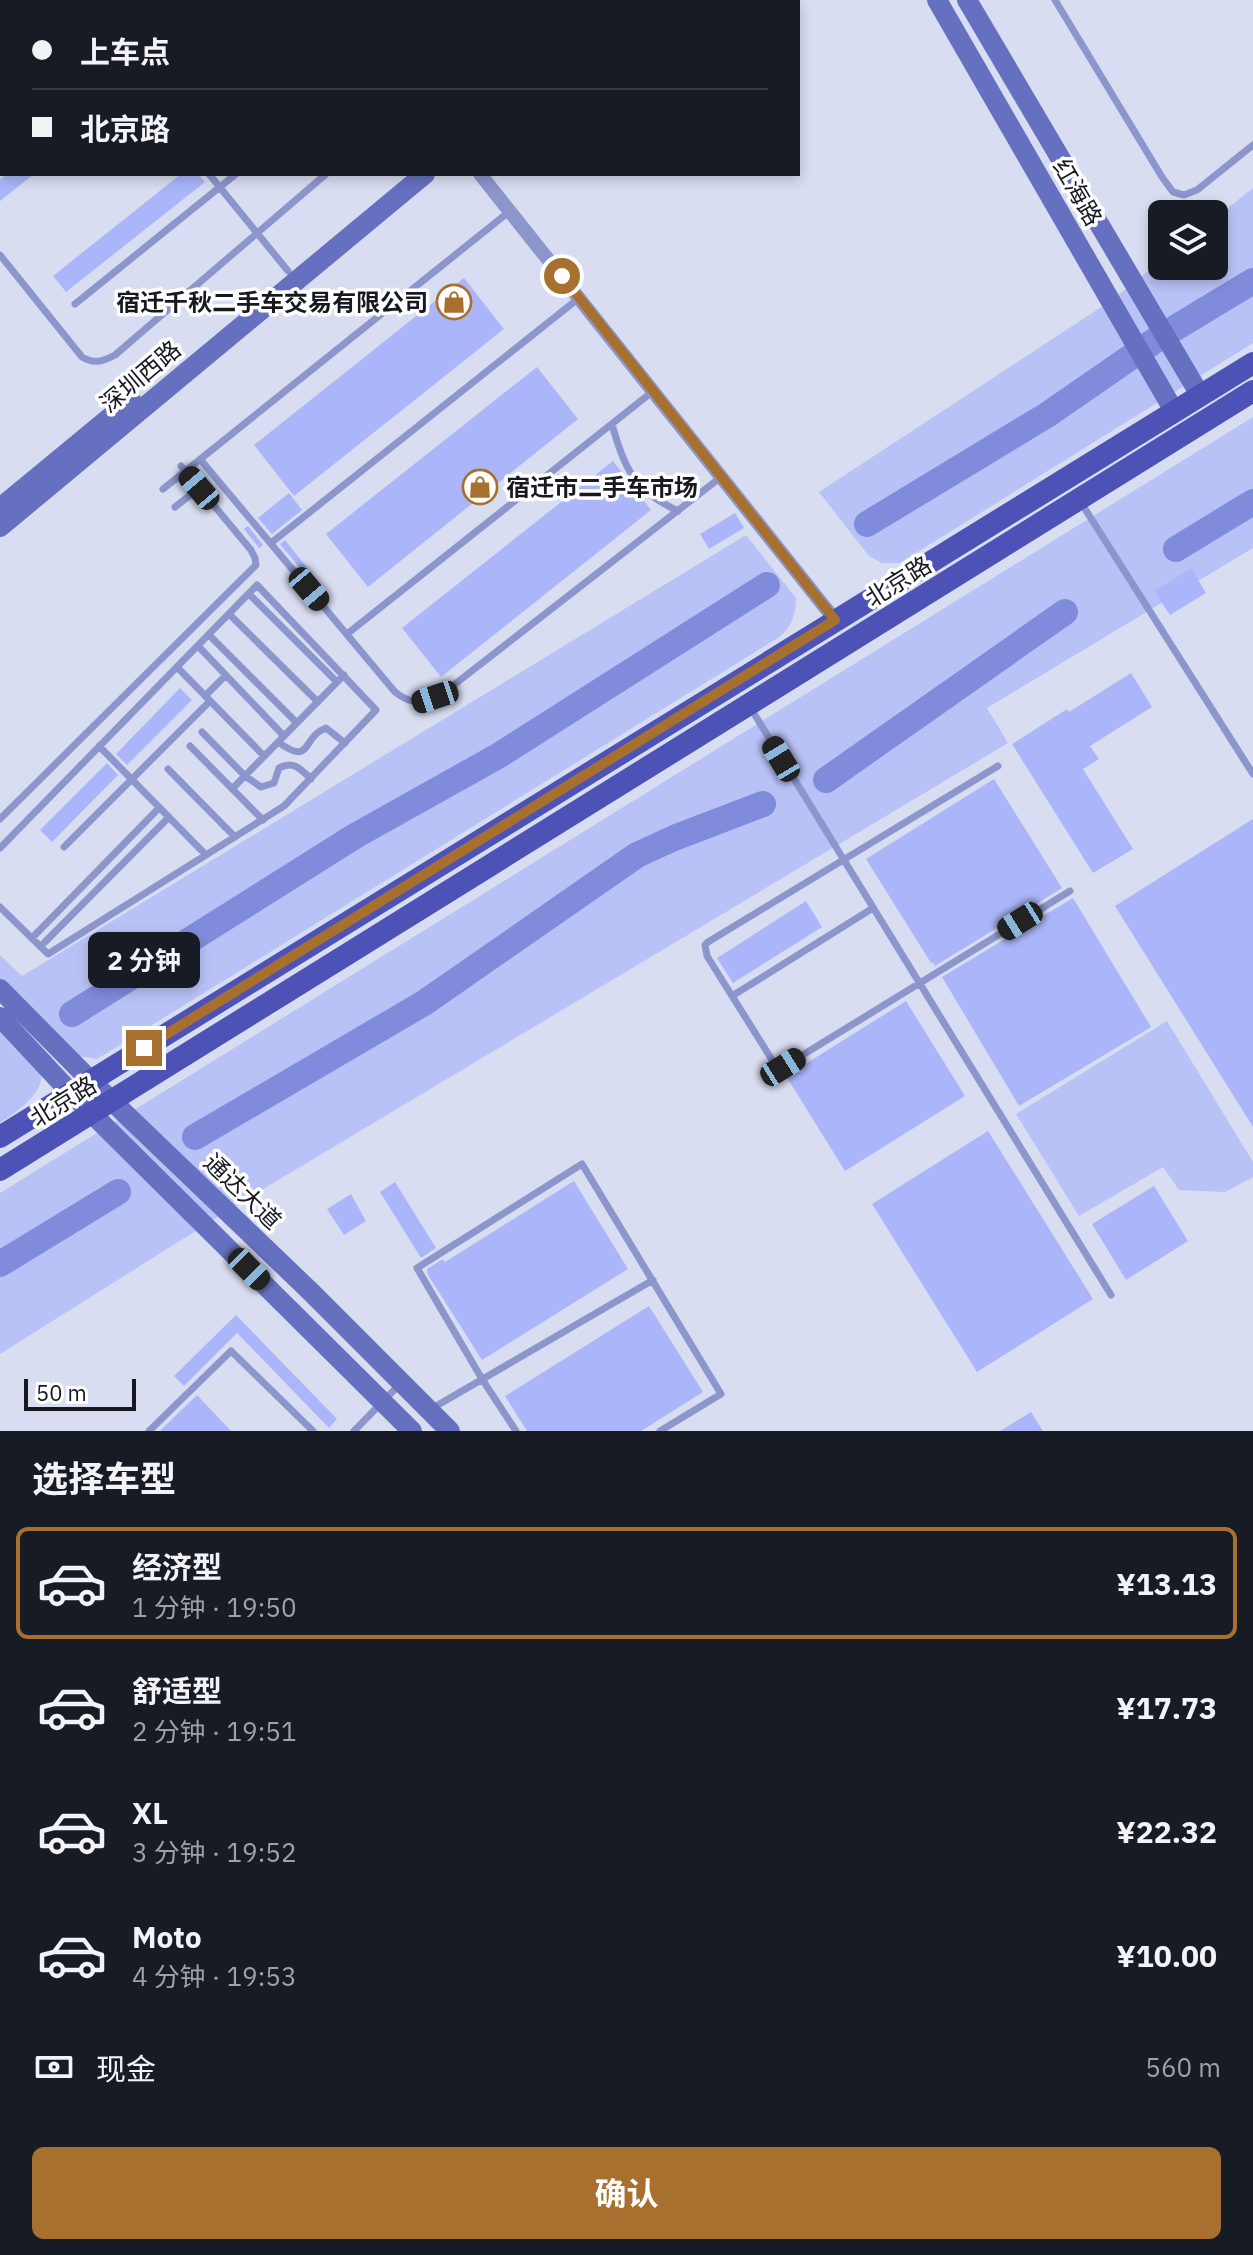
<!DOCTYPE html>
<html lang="zh">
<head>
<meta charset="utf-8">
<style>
	body { margin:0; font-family:"IBM Plex Sans","Noto Sans SC",sans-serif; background:#242831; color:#f1f3f6; height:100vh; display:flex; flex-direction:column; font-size:30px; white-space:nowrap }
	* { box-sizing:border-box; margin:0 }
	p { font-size:26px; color:#9ea1a6 }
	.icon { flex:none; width:44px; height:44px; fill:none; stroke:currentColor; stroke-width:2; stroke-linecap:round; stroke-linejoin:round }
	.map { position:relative; height:1431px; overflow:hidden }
	.panel { display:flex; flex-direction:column; background:#171b24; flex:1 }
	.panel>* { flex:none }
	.hud { position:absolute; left:0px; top:0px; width:800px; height:176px; box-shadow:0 4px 12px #0003; display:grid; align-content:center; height:176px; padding:0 32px; background:#171b24 }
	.buttons { position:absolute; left:1148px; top:200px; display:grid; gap:16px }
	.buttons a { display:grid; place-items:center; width:80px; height:80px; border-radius:12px; background:#171b24; box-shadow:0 4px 12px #0003; font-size:40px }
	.scale { position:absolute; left:24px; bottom:20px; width:112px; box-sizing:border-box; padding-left:8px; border:4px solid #181920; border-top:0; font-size:22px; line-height:28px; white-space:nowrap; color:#181920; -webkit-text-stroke:6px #fff; paint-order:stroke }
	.end { position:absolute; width:36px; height:36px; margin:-18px; border:10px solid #a8702e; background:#fff; box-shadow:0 0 0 4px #fff }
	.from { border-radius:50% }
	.bubble { position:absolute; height:56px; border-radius:12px; background:#171b24; box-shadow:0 4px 12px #0003; font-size:26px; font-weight:700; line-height:56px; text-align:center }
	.car { position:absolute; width:24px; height:48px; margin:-24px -12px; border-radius:10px; box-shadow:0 0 6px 2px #0007; background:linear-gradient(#222 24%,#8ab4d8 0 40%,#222 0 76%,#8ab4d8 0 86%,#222 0) }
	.hud b { display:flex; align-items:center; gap:28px; height:76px; font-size:30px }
	.hud b+b { border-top:2px solid #363941 }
	.hud i { width:20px; height:20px; background:#f1f3f6 }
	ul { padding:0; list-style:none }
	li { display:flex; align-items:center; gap:24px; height:112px; margin:0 16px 12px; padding:0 16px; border:4px solid transparent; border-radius:12px }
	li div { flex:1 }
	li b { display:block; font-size:30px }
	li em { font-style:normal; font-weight:700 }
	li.on { border-color:#a8702e }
	li>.icon { width:72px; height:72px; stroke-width:1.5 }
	h2 { padding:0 32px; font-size:36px; line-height:96px }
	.pay { display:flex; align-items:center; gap:20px; height:88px; padding:0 32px; font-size:30px }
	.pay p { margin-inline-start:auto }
	.cta { display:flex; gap:16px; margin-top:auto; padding:16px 32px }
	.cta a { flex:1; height:92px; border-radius:12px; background:#a8702e; color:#fff; font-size:32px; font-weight:700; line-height:92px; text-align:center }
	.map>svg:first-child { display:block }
</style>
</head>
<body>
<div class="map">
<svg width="1253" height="1431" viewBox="0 0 1253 1431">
	<rect width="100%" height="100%" fill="#d9ddf1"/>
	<path fill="#b9c2f6" d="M1253 188V343L900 563H882L869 556 819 492 1112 300 1162 260V266H1214V219Z
		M1253 417V548L987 708 1008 743 245 1200 0 1354V1193Z
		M746 535 796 598C796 615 792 624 781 636L97 1059 74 1055 0 980V955L22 976Z
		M1167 1021 1253 1162V1177L1225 1192 1179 1190 1163 1167 1079 1216 1016 1114Z
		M0 1024C8 1033 35 1057 39 1065 51 1090 16 1112 0 1123Z"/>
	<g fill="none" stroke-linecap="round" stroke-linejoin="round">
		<path stroke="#808bdc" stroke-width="26" d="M867 524 1047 415 1157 339 1253 281
			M1176 549 1253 502
			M826 780 1065 612
			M72 1014 355 836 498 756 767 585
			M195 1137 424 1003 637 855 674 838 763 804
			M0 1264 118 1192"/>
	</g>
	<path fill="#abb6fa" d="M7 174H34L0 201V179Z
		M181 174H198L205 182 66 292 53 276Z
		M464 278 504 329 294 496 254 445Z
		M537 367 578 419 368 587 326 534Z
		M613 461 651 510 441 677 402 628Z
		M289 493 302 510 272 534 258 518Z
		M735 513 744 528 709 549 700 534Z
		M248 526 263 545 259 548 244 529Z
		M285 540 324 589 320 592 280 544Z
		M1191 568 1206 593 1170 615 1154 591Z
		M1131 673 1152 707 1090 746 1099 759 1083 769 1133 849 1093 873 1012 744 1067 709 1069 712Z
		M180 688 192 700 127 765 116 754Z
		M107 763 118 775 52 842 40 830Z
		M994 779 1062 888 935 966 933 962 931 963 866 859Z
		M1253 819V1127L1115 906Z
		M1073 898 1151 1027 1019 1106 942 977Z
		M806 901 822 927 733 983 717 958Z
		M906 1001 965 1096 845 1171 786 1076Z
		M988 1131 1093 1299 977 1372 872 1204Z
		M574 1181 628 1269 482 1360 428 1275 427 1269 443 1259 445 1262Z
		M395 1182 436 1248 421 1258 380 1192Z
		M1154 1186 1188 1241 1126 1280 1092 1224Z
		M351 1194 366 1221 344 1235 327 1209Z
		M649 1306 703 1392 641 1431H527L505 1396Z
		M236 1315 337 1419 329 1428 237 1333 184 1386 174 1376Z
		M197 1395 231 1431H160Z
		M1031 1412 1043 1431H1000Z"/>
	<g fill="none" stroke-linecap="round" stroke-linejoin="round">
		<path stroke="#8c95cc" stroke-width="7" d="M69 0 71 2
			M351 0 352 2
			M1055 0 1162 177 1173 192 1184 195 1197 190 1253 145
			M209 174 288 271
			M0 255 82 357C94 364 102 362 115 355L326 174
			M75 304 236 174
			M612 424C624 469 635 491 678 511
			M200 459 395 692C419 711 432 699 455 684L721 477
			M163 489 510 211
			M1080 501 1253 774
			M175 507 199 488
			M271 543 579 298
			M249 594 337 682
			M229 614 318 702
			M347 634 652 392
			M209 635 297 723
			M198 646 284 736
			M177 667 264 756
			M205 696 226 675
			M750 707 1111 1295
			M202 732 245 776 261 787 274 783 279 768C293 760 301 769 311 779
			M278 742C313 767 301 737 326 728L345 743
			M99 746 206 855
			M190 746 263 820
			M998 766 708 942 705 945 707 956 774 1063 778 1067H783L1070 891
			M168 769 235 837
			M232 789 344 675
			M0 819 256 565 255 558 251 550 181 466
			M64 847 210 701
			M0 848 257 585 376 710 284 806 48 954 0 907
			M32 938 159 808
			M41 946 169 817
			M732 996 873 908
			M431 1409 653 1280
			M149 1431 231 1351 313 1431
			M354 1431 400 1384
			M516 1431 482 1379 417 1268 582 1164 721 1394 660 1431"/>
		<path stroke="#8c95cc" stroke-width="14" d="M480 174 835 620"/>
		<path stroke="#6670c0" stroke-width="20" d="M937 0 1174 411
			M967 0 1200 395
			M613 2 615 0
			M634 2 637 0
			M0 508 131 400
			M0 527 425 174
			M0 989 91 1081 311 1292 450 1431
			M0 1017 71 1093 412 1431"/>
		<path stroke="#4d53b6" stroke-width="22" d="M0 1137 1253 363
			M0 1170 1253 391"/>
	</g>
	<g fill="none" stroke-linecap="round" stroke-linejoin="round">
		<path stroke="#a8702e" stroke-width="10" d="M144 1048 835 620 562 276"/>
	</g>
	<defs>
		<g id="shop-ring" transform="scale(1.8)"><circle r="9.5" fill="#fff" stroke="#a8702e" stroke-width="1.5"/><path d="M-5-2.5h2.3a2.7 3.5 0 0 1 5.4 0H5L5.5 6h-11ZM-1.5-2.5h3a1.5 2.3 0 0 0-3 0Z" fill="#a8702e"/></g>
	</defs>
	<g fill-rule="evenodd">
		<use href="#shop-ring" x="454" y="302"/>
		<use href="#shop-ring" x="480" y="487"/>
	</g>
	<g text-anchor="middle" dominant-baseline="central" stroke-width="7" stroke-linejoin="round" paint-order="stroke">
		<g font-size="24" fill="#181920" stroke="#fff">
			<text transform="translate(1078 192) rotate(60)">红海路</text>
			<text transform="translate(140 376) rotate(-40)">深圳西路</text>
			<text transform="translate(898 581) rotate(-32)">北京路</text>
			<text transform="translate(63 1101) rotate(-32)">北京路</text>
			<text transform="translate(243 1191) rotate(44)">通达大道</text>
		</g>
		<g font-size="24" font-weight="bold" fill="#181920" stroke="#fff" text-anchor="end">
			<text x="428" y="302">宿迁千秋二手车交易有限公司</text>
			<text x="506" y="487" text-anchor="start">宿迁市二手车市场</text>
		</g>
	</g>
</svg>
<div class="buttons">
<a><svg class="icon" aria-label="layers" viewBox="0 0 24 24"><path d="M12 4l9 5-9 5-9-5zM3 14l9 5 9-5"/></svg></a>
</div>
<div class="scale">50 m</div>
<i class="end from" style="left:562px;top:276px"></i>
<i class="end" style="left:144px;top:1048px"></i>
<div class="bubble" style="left:88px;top:932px;width:112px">2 分钟</div>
<i class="car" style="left:199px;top:488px;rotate:320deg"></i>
<i class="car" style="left:309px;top:589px;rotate:140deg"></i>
<i class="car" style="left:435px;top:697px;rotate:252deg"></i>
<i class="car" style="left:781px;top:759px;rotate:329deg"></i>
<i class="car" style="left:1020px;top:921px;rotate:238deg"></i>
<i class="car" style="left:783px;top:1067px;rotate:58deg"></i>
<i class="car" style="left:249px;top:1269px;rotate:135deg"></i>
<div class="hud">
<b><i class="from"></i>上车点</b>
<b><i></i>北京路</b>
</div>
</div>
<section class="panel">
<h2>选择车型</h2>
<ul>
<li class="on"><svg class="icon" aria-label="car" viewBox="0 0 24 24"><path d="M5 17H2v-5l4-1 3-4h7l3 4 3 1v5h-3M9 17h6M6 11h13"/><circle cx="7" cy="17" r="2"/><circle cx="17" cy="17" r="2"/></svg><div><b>经济型</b><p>1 分钟 · 19:50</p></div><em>¥13.13</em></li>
<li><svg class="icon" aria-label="car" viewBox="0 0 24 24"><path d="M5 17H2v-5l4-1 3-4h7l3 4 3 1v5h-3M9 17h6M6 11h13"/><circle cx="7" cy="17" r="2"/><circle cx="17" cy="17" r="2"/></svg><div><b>舒适型</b><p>2 分钟 · 19:51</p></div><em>¥17.73</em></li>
<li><svg class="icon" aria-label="car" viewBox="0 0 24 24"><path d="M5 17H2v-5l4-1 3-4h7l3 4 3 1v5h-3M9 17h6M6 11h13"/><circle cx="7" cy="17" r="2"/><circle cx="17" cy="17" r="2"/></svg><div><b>XL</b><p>3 分钟 · 19:52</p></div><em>¥22.32</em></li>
<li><svg class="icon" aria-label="car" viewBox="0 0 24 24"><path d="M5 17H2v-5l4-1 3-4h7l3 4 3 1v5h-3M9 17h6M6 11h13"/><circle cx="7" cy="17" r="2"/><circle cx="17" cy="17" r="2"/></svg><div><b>Moto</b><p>4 分钟 · 19:53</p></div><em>¥10.00</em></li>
</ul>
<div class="pay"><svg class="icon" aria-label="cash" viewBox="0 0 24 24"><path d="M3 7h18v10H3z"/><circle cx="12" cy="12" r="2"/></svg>现金<p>560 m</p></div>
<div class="cta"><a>确认</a></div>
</section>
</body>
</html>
